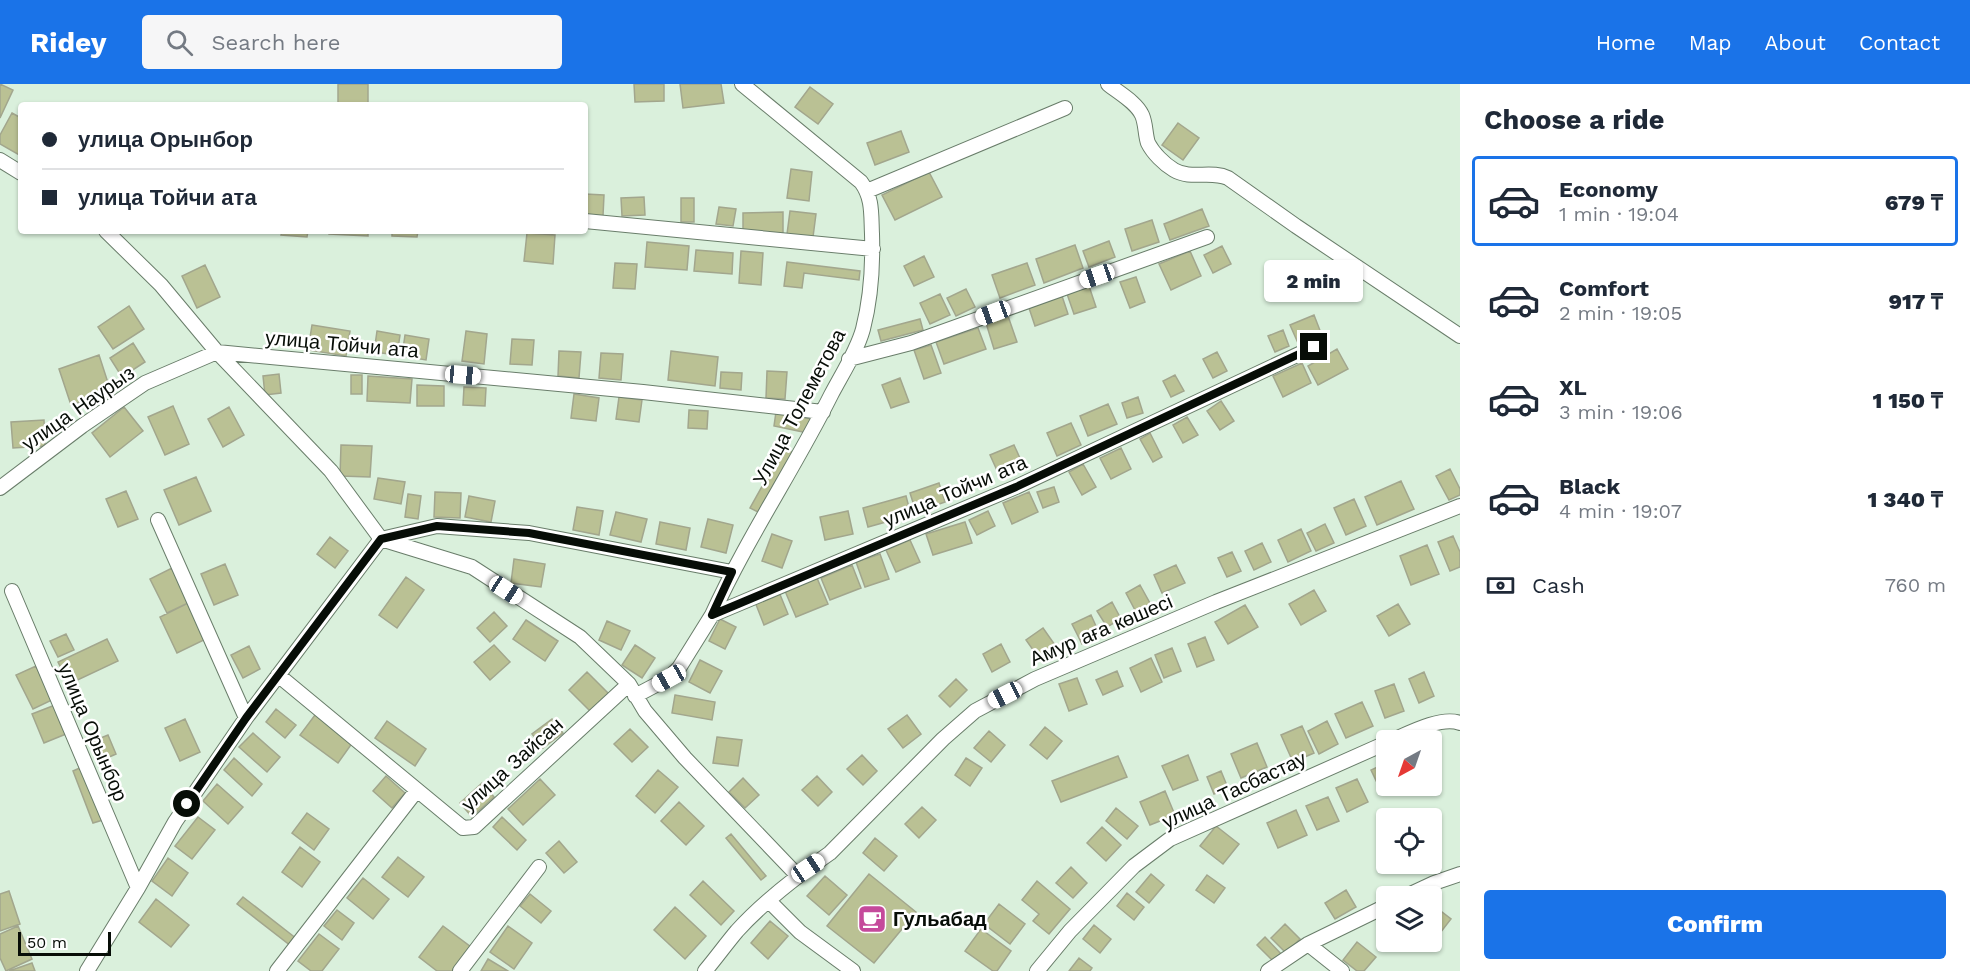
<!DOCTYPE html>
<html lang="en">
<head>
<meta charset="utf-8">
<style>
	body { margin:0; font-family:"Work Sans",sans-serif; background:#f6f6f7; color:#1f2937; height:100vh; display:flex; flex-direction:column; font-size:22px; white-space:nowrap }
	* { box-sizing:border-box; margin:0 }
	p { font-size:20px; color:#747a83 }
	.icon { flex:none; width:33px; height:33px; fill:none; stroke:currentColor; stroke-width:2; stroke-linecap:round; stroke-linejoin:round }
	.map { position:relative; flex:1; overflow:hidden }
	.panel { display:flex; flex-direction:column; background:#fff; width:510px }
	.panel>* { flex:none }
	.hud { position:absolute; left:18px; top:18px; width:570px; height:132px; border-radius:6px; box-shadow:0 2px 4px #0004; display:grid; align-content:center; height:132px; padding:0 24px; background:#fff }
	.needle { width:39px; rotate:220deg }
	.controls { position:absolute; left:1376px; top:646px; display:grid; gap:12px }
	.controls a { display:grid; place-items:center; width:66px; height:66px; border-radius:6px; background:#fff; box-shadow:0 2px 4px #0004; font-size:30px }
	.scale { position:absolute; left:18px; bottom:15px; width:93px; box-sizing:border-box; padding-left:6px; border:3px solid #070d07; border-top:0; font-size:16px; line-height:21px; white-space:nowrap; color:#070d07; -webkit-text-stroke:4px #fff; paint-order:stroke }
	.end { position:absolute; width:27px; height:27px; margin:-14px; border:8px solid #070d07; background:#fff; box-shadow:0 0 0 3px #fff }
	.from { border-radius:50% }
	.bubble { position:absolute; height:42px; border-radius:6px; background:#fff; box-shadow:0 2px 4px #0004; font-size:20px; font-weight:800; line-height:42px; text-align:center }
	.car { position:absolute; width:18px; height:36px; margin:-18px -9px; border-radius:8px; box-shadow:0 0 4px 2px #0007; background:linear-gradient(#fff 24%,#345 0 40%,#fff 0 76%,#345 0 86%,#fff 0) }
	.hud b { display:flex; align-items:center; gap:21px; height:57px; font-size:22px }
	.hud b+b { border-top:2px solid #e0e1e3 }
	.hud i { width:15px; height:15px; background:#1f2937 }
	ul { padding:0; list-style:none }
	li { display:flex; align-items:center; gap:18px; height:90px; margin:0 12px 9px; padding:0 12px; border:3px solid transparent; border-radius:6px }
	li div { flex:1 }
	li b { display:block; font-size:22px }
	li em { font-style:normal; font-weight:800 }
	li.selected { border-color:#1a73e8 }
	li>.icon { width:54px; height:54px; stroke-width:1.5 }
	h2 { padding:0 24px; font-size:27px; line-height:72px }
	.pay { display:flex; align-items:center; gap:15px; height:66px; padding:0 24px; font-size:22px }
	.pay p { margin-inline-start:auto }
	.button { display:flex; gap:12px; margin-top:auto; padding:12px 24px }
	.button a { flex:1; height:69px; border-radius:6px; background:#1a73e8; color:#fff; font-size:24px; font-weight:800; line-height:69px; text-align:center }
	header { display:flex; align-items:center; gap:36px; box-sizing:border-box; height:84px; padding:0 30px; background:#1a73e8; color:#fff }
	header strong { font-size:28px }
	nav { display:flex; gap:33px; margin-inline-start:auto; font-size:21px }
	.search { width:420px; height:54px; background:#f6f6f7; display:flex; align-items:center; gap:15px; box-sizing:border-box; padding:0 21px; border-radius:6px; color:#747a83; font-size:22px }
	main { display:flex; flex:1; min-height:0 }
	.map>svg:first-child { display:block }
</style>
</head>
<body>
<header>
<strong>Ridey</strong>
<div class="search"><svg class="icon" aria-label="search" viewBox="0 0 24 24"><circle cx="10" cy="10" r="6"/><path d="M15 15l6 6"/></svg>Search here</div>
<nav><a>Home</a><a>Map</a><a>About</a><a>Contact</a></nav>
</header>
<main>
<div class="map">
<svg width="1460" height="887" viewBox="0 0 1460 887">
	<rect width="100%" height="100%" fill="#daf0dc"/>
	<path fill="#bac194" stroke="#a2a68d" stroke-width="1.5" d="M0 0 13 6 0 34Z
		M338 0H368V21L338 20Z
		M634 0H664V17L635 18Z
		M680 0H721L724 19 683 24Z
		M810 3 833 20 818 40 795 23Z
		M12 29 21 34V72L0 60V51Z
		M1178 39 1199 54 1183 76 1162 61Z
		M901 47 909 68 875 81 867 59Z
		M791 85 812 88 809 117 787 114Z
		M929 88 942 113 895 136 882 111Z
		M585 110 604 111 603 132 585 131Z
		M644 113 645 131 622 132 621 114Z
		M681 114H694V138H681Z
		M719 123 736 125 733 142 716 140Z
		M1202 125 1209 142 1170 156 1164 140Z
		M790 127 816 130 813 153 787 150Z
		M783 128V149L743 150V129Z
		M1152 136 1159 158 1132 167 1125 145Z
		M282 147H308L307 153 281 151Z
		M329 147H368V152L329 150Z
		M392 147H418L417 153 392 152Z
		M527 149 555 151 553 180 524 177Z
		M1109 157 1115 173 1089 183 1083 167Z
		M647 158 689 162 687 186 645 183Z
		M1075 161 1083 184 1044 199 1036 175Z
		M1222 162 1231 180 1213 189 1204 171Z
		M696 166 733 169 732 190 694 187Z
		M741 167 763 169 761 201 739 199Z
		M1190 167 1201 192 1171 206 1159 180Z
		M924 172 934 193 914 202 904 182Z
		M787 178 860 187 859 196 804 189 802 204 784 202Z
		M615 179 637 180 635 205 613 204Z
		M1027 179 1035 201 1000 214 992 191Z
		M205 181 220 213 197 224 182 192Z
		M1136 193 1145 218 1130 224 1120 198Z
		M1088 199 1096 223 1074 230 1066 207Z
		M966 205 975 223 956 232 947 214Z
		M940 210 950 231 930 240 920 219Z
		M1062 212 1068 230 1035 242 1029 224Z
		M129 222 144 245 113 265 98 243Z
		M1314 231 1321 249 1298 259 1290 241Z
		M1008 232 1017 258 994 265 986 239Z
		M920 235 923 246 881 257 878 246Z
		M312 241 350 247 346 272 308 266Z
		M978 244 986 265 944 280 936 258Z
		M1283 246 1289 262 1275 268 1268 252Z
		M377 247 400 251 397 271 374 268Z
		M466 247 487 250 484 280 462 277Z
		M405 251 429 255 426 276 402 272Z
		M512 255 534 256 532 281 510 280Z
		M133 259 145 278 122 293 110 274Z
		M931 261 941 289 924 295 914 266Z
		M1337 265 1348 285 1318 301 1308 282Z
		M559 267 581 268 579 294 558 292Z
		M671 267 718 273 715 302 668 296Z
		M1217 268 1227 287 1213 294 1203 275Z
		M601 269 623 270 621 296 599 294Z
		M99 271 111 308 71 321 59 285Z
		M1302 279 1311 299 1283 313 1273 292Z
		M767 287 787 288 785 315 766 314Z
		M721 288 742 289 741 306 720 304Z
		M279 290 281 309 265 311 263 292Z
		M351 291H362V310H351Z
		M1175 291 1184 307 1171 313 1163 297Z
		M368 292 412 295 410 319 367 317Z
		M900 294 909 318 891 324 882 301Z
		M417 301 444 302V322H417Z
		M464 303 486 304 485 322 463 321Z
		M574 310 599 314 596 337 571 334Z
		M619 313 642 316 639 338 616 335Z
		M1138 313 1143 329 1127 334 1122 319Z
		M1221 317 1234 337 1220 346 1207 327Z
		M1108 320 1117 340 1088 352 1080 332Z
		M173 322 189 360 165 371 148 333Z
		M124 323 143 347 110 373 92 349Z
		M229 323 244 351 223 363 208 335Z
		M689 326 708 327 707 345 688 344Z
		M776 328 811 335 808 349 774 342Z
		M1187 333 1198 351 1183 359 1173 341Z
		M44 336 45 362 13 364 11 338Z
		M1071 339 1081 361 1057 372 1047 349Z
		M1150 349 1162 373 1153 378 1140 355Z
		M341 361 372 362 370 393 340 392Z
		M1014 361 1024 383 1000 393 990 371Z
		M784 363 792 368 758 428 750 424Z
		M1121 364 1131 385 1111 395 1100 374Z
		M1083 380 1096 403 1082 411 1069 388Z
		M1450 385 1460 405V411L1449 416 1436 392Z
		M196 393 211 427 179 441 164 406Z
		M378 394 405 398 401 420 374 415Z
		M1401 397 1414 425 1377 441 1365 413Z
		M939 399 945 418 916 428 910 409Z
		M1054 403 1059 418 1043 424 1037 408Z
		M126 407 138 435 118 443 106 415Z
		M435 408 461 409 460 434 434 433Z
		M1029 408 1038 428 1012 440 1003 419Z
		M408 410 421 412 418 435 405 433Z
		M469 412 495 417 491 438 465 433Z
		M906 412 911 431 868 443 863 424Z
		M1354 415 1366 442 1346 451 1334 424Z
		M577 423 603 427 599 451 573 446Z
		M848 427 853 450 825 456 820 433Z
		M988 427 995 442 977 451 969 436Z
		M616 428 647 435 641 458 610 451Z
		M708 435 733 441 726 469 701 463Z
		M660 438 690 444 686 466 656 460Z
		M965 438 972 459 933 471 926 450Z
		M1325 440 1334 459 1316 467 1307 449Z
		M1301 445 1311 467 1288 478 1278 456Z
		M772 450 792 457 782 484 762 477Z
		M1453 452 1460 468V483L1450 487 1438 458Z
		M330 453 348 467 335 484 317 470Z
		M910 456 920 478 896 488 886 466Z
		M1262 459 1271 478 1254 486 1245 467Z
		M1427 461 1439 490 1411 501 1400 472Z
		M1232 468 1241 487 1227 493 1218 474Z
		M880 470 889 495 865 503 856 478Z
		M514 475 545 480 541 503 511 499Z
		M225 480 238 511 214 521 201 490Z
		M852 481 861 504 830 516 821 494Z
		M1176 481 1185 499 1162 509 1154 491Z
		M172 484 188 519 167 529 150 495Z
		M406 493 424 506 397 544 379 531Z
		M817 494 828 520 796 533 785 507Z
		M1140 501 1151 521 1136 528 1126 509Z
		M1314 506 1326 527 1301 541 1289 520Z
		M779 508 788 530 764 541 755 518Z
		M1112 518 1121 535 1107 543 1097 527Z
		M188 519 206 555 177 569 160 533Z
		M1398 520 1410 540 1389 552 1377 532Z
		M1245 521 1258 543 1228 560 1215 538Z
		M494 528 507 542 490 558 477 544Z
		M1091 531 1100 551 1082 560 1072 540Z
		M720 535 736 543 725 565 709 557Z
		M526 536 558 557 545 577 513 555Z
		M607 537 630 547 621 566 599 556Z
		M1043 544 1055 561 1038 573 1026 556Z
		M66 550 74 566 58 573 50 557Z
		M1205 553 1214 576 1197 583 1188 560Z
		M107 555 118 577 69 600 58 578Z
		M1001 560 1010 578 992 588 983 570Z
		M494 561 510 578 490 596 474 578Z
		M635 561 655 574 642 594 622 581Z
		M249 562 260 585 243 594 231 571Z
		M1172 564 1181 587 1164 594 1155 571Z
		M1151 574 1162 598 1141 608 1130 584Z
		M700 576 722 587 710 609 689 598Z
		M36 582 52 616 33 625 16 591Z
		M1117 587 1123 602 1103 611 1096 596Z
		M587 588 610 611 592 629 569 606Z
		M1424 588 1434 612 1419 619 1409 595Z
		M1077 594 1087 620 1069 627 1059 600Z
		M956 595 967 606 950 623 939 612Z
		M1394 600 1404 627 1385 634 1375 607Z
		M675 611 715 618 712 636 672 629Z
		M1362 618 1373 642 1346 654 1335 630Z
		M55 621 66 650 44 659 32 630Z
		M276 625 296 641 285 654 266 638Z
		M315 631 353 658 338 679 300 651Z
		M907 631 921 650 903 664 888 645Z
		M185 635 200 668 180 677 165 644Z
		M552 635 563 649 543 664 532 650Z
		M387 637 426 665 415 682 375 654Z
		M1327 637 1338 660 1319 670 1308 647Z
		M1302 642 1314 669 1293 678 1281 651Z
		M1045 643 1062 657 1047 675 1030 661Z
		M630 645 648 663 632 678 614 660Z
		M989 647 1005 661 991 678 974 664Z
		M253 649 280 673 267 688 239 663Z
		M108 651 116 670 100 677 91 658Z
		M717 653 742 656 738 682 713 679Z
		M1257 659 1267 683 1241 694 1231 670Z
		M862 671 877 687 863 701 847 685Z
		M1188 671 1198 696 1173 706 1162 682Z
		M1118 672 1127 693 1061 718 1052 697Z
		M234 674 262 700 252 712 224 686Z
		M966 674 982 684 970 702 955 691Z
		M1386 679V702H1398L1382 709 1371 686Z
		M82 683 103 736 93 739 73 687Z
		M658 686 678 703 655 729 636 712Z
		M1221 687 1228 704 1214 710 1207 693Z
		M386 692 405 709 392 724 373 707Z
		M817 692 832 708 818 722 802 706Z
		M743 694 759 711 745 724 729 708Z
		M540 695 555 711 523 741 508 725Z
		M1357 695 1368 718 1347 728 1336 704Z
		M482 699 494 713 472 733 460 719Z
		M217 700 243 723 228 740 203 717Z
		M1165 707 1175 731 1150 741 1140 718Z
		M1328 713 1339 737 1317 746 1306 722Z
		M679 718 704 742 686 761 661 737Z
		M922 723 936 736 919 754 905 740Z
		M1116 724 1138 742 1127 755 1106 737Z
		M1296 726 1307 751 1278 764 1267 739Z
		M307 729 329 745 314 766 292 749Z
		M198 733 215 746 192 775 175 762Z
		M502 733 526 756 517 766 493 743Z
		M1216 742 1239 760 1223 780 1200 762Z
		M1102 743 1121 761 1106 777 1087 759Z
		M731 750 766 792 761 796 726 754Z
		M875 754 897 772 884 787 863 769Z
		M559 757 577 778 564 789 546 769Z
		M300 763 320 778 302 803 282 788Z
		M398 773 424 793 408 813 382 793Z
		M168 774 188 789 172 812 152 797Z
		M1071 783 1087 799 1073 814 1056 799Z
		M869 790 916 828 874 879 827 842Z
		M1151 790 1164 801 1149 819 1136 808Z
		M1207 791 1225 804 1214 819 1196 806Z
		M825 792 847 811 829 831 807 812Z
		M363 794 389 815 373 835 347 814Z
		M703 797 734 827 721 841 690 811Z
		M1037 797 1070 825 1049 850 1033 837 1039 830 1022 816Z
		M1346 806 1356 823 1335 835 1325 819Z
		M9 807 20 840 0 847V810Z
		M1127 809 1144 823 1134 836 1117 822Z
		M530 810 551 827 541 839 520 822Z
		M243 813 297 855 291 862 237 820Z
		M156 815 189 841 171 863 139 838Z
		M999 820 1025 840 1010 860 984 840Z
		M1433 821 1451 835 1437 853 1431 848Z
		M675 823 706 852 685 875 654 846Z
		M337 826 354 839 342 856 324 842Z
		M770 837 788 852 768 875 751 859Z
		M1285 840 1300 855 1286 869 1271 854Z
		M1094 841 1111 855 1100 869 1083 855Z
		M18 842 32 875 6 887 0 874V850Z
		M443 842 471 863 453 887H437L419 873Z
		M508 842 532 859 514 885 490 868Z
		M981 845 1011 867 997 887H993L965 867Z
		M319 850 339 865 322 887H311L298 877Z
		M1265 853 1283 872 1275 879 1257 861Z
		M1357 858 1376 873 1364 887H1357L1343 876Z
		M1079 874 1092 884 1090 887H1069Z
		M488 875 508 887H481Z
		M32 879 35 887H9Z"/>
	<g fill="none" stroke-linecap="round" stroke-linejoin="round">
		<g stroke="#697d6a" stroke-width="16">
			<path id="minor" d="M1108 0C1119 9 1136 18 1142 31 1146 40 1145 50 1148 59 1153 69 1164 80 1174 86 1191 96 1211 86 1228 94L1296 142 1460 252
				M0 76 21 89
				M867 107 1065 24
				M585 137 873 165
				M106 147 161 201 217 268 331 387 381 455 472 483 580 553 629 600 645 627 685 674 798 792
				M849 275 911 259 1207 153
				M0 404 82 342 145 299 217 268 643 308 823 328
				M158 436 246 634
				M12 507 138 804
				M712 531C747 454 794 385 831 311 842 290 857 267 863 245 871 214 873 182 872 150 871 131 873 114 861 98L742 0
				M278 591 463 744 474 743 629 600
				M635 612 669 594 679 584 712 531 1016 403 1314 263
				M1391 657C1409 649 1441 632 1460 639
				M1404 813 1434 799 1460 790
				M769 817 800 848 853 887
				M1308 860 1342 887
				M87 887 138 804 175 738 246 634 381 455 437 442 529 449 732 488
				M277 887 417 706
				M460 887 539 783
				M705 887C716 874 726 860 737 847 764 817 797 792 830 769L943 655 975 627 1035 595 1216 518 1460 422
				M1037 887 1070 847 1134 782 1170 755 1386 659
				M1268 887 1308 860 1386 822"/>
		</g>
		<use href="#minor" stroke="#fff" stroke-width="14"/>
	</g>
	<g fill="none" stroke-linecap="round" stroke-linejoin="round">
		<path stroke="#070d07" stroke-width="8" d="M187 720 246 634 381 455 437 442 529 449 732 488 712 531 1016 403 1314 263"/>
	</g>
	<defs>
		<g id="cafe-square" transform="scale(1.5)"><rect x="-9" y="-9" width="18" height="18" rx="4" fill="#c54a9b" stroke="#fff"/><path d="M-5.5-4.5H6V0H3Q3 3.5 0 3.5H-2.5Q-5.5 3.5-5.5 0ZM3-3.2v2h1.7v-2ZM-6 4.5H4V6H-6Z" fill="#fff"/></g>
	</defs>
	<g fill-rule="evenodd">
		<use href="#cafe-square" x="872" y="835"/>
	</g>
	<g text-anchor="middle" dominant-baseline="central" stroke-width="5" stroke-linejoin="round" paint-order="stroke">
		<g font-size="20" fill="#070d07" stroke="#fff">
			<text transform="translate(342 260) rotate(5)">улица Тойчи ата</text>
			<text transform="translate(799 323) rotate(-62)">Улица Толеметова</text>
			<text transform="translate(78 324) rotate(-35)">улица Наурыз</text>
			<text transform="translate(955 407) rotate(-23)">улица Тойчи ата</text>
			<text transform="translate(1101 546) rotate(-23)">Амур аға көшесі</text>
			<text transform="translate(93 648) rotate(67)">улица Орынбор</text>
			<text transform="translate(512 680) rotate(-42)">улица Зайсан</text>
			<text transform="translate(1234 706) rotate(-25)">улица Тасбастау</text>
		</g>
		<g font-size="20" font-weight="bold" fill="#070d07" stroke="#fff" text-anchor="start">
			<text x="893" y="835">Гульабад</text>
		</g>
	</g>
</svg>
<div class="controls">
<a><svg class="needle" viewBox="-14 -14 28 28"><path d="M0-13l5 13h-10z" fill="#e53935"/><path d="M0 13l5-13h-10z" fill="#747a83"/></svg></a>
<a><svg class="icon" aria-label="locate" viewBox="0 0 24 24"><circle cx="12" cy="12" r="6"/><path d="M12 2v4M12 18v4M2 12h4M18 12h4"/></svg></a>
<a><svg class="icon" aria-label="layers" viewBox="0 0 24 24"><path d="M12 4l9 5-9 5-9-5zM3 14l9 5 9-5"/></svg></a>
</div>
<div class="scale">50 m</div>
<i class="end from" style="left:187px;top:720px"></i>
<i class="end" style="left:1314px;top:263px"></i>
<div class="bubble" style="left:1264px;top:176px;width:99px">2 min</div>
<i class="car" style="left:1097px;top:192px;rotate:251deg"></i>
<i class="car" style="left:993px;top:229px;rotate:250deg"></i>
<i class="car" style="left:463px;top:291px;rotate:95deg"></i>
<i class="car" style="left:506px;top:506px;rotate:123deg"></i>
<i class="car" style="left:669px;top:594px;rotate:241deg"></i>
<i class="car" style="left:1005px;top:611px;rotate:243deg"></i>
<i class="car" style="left:808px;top:784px;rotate:56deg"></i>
<div class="hud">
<b><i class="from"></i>улица Орынбор</b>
<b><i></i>улица Тойчи ата</b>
</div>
</div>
<section class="panel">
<h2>Choose a ride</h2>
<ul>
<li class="selected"><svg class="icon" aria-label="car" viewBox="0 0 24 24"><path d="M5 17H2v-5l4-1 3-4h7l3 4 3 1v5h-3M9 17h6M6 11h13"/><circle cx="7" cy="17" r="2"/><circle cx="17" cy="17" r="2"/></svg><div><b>Economy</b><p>1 min · 19:04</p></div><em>679 ₸</em></li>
<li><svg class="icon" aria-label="car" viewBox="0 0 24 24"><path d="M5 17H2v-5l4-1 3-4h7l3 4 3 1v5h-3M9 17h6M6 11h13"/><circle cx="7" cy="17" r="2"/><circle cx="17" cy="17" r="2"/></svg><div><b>Comfort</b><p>2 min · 19:05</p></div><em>917 ₸</em></li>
<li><svg class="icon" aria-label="car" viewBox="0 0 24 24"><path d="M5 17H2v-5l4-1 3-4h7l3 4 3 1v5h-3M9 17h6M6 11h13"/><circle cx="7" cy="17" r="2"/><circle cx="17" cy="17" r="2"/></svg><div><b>XL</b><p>3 min · 19:06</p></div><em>1 150 ₸</em></li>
<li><svg class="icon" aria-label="car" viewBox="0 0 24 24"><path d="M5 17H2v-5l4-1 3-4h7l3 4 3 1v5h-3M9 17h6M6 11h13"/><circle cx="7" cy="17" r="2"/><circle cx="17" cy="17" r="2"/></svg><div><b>Black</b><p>4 min · 19:07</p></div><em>1 340 ₸</em></li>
</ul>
<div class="pay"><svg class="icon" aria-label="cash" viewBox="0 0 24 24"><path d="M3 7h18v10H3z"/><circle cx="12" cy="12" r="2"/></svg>Cash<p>760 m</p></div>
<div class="button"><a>Confirm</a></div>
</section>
</main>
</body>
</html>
